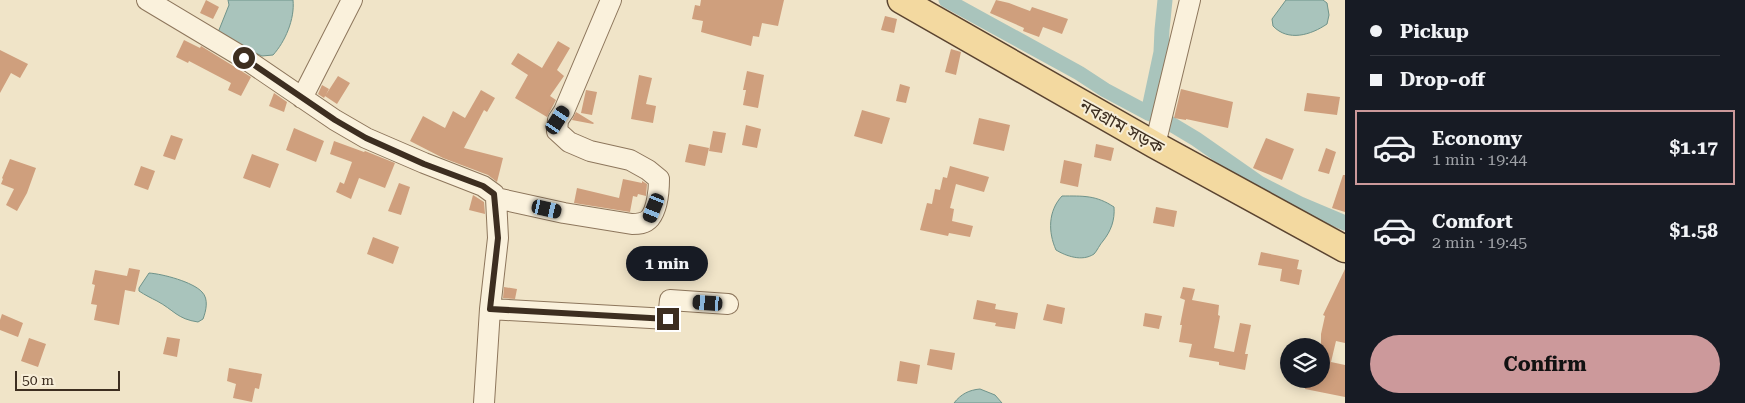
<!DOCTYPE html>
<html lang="en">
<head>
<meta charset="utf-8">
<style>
	body { margin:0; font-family:"Roboto Serif","Noto Sans Bengali",serif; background:#242831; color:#f1f3f6; height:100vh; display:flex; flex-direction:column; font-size:19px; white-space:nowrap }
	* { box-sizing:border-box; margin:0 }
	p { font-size:16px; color:#9ea1a6 }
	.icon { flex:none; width:28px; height:28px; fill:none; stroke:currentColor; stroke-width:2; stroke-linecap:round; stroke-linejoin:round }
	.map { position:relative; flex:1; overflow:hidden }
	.drawer { display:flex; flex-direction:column; background:#171b24; width:400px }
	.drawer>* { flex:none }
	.hud { display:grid; align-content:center; height:110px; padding:0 25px; background:#171b24 }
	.buttons { position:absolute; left:1280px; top:338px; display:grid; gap:10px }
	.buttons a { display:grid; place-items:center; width:50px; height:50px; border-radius:50%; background:#171b24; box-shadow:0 2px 12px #0003; font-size:25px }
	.scale { position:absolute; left:15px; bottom:12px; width:105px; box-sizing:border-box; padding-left:5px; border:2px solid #3d2e20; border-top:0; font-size:14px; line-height:18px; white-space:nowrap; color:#3d2e20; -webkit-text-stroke:4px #f7eed8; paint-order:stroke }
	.end { position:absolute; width:22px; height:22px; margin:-11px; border:6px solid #3d2e20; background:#fff; box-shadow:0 0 0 2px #fff }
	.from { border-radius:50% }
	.bubble { position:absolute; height:35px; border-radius:18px; background:#171b24; box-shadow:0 2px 12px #0003; font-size:16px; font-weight:700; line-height:35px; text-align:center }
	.car { position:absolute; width:15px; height:30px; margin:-15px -8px; border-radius:6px; box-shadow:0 0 4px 1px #0007; background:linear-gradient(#222 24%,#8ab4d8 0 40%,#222 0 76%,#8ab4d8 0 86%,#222 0) }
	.hud b { display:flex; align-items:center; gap:18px; height:48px; font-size:19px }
	.hud b+b { border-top:1px solid #363941 }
	.hud i { width:12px; height:12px; background:#f1f3f6 }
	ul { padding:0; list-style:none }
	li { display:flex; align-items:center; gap:15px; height:75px; margin:0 10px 8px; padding:0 15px; border:2px solid transparent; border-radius:0px }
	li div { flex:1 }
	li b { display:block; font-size:19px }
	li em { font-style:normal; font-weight:700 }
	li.current { border-color:#cc999b }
	li>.icon { width:45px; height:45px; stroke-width:1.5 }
	.button { display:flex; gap:10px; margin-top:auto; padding:10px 25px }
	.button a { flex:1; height:58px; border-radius:30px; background:#cc999b; color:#111; font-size:20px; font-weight:700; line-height:58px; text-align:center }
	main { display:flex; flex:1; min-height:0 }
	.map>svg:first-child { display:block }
</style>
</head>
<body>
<main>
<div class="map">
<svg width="1345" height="403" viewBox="0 0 1345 403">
	<rect width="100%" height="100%" fill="#f0e4c8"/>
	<path fill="#a9c4bc" stroke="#6f938a" d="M228 0H293C295 19 285 42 273 55L262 56 217 35 229 5Z
		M1286 0H1323L1327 3 1329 15 1327 24C1311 35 1288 42 1273 26L1272 19Z
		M1062 196C1083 196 1096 195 1114 207 1115 220 1111 231 1103 241 1100 244 1097 251 1094 254 1082 262 1066 256 1056 250 1048 232 1048 211 1062 196Z
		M149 273C163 274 193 282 202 292 209 299 206 311 203 319L198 322C177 319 174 310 157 301 151 298 145 295 139 291V288Z
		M980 389 995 395 1002 403H954C961 394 969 390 980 389Z"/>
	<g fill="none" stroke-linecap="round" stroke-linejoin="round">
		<path stroke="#a9c4bc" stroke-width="15" d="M946 0 1079 73 1105 90 1148 113 1161 118 1196 139 1259 183 1300 204 1345 223
			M1148 113 1161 52 1162 30 1165 0"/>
	</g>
	<path fill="#cf9f7d" d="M206 0 219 7 213 19 200 13Z
		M701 0H784L778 26 762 23 759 37 753 36 751 46 701 32 703 21 692 19 695 5 700 6Z
		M996 0 1009 3 1030 11 1032 7 1068 19 1062 34 1043 27 1039 37 1023 31 1024 28 990 13Z
		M885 16 897 19 894 33 881 30Z
		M184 40 200 48 201 46 251 77 241 96 228 90 231 83 189 61 188 63 176 57Z
		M558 41 570 48 557 70 564 76 550 96 556 100 547 117 515 98 528 75 511 64 518 53 542 68Z
		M951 49 961 52 956 75 945 72Z
		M0 50 28 64 20 78 11 73 0 93Z
		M747 71 764 75 758 108 743 105 746 90H743Z
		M639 75 652 78 646 104 656 106 653 123 631 119Z
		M338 76 350 83 337 104 325 96Z
		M900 84 910 87 906 103 896 101Z
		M322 85 329 89 324 98 318 94Z
		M1181 89 1233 102 1228 128 1186 119V120L1174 118Z
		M481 90 495 98 487 112 484 110 464 148 503 158 497 182 488 175 443 158 410 141 423 116 445 128 453 111 465 118Z
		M586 90 597 92 592 115 581 113Z
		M274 93 287 102 284 112 269 106Z
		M1307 93 1340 97 1337 115 1304 111Z
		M862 110 890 118 882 144 854 136Z
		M576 112 594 123 593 124 572 120Z
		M979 118 1010 125 1004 151 973 144Z
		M746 125 761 129 757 148 742 145Z
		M294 128 324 141 316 162 286 150Z
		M713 131 726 133 722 153 709 151Z
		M171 135 183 139 175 160 163 156Z
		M1266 138 1294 149 1282 180 1253 168Z
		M334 141 364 152 365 151 395 163 385 188 359 178 351 199 336 192 340 182 344 184 352 162 330 154Z
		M689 144 709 148 705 166 685 162Z
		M1096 144 1114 148 1111 161 1094 157Z
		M1326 148 1336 152 1329 174 1318 171Z
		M252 154 279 164 270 188 243 178Z
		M10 159 36 168 27 193 17 211 6 205 14 189 1 184 3 179 2 178Z
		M1064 160 1082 164 1078 187 1060 183Z
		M141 166 155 171 148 190 134 185Z
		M950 166 989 177 984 192 956 184 950 208 954 209 952 221 973 226 970 237 949 233 948 236 920 230 927 203 932 204 935 189 940 190 943 177 947 178Z
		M1343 175H1345V212L1332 208Z
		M623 179 642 183V181L647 184 646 196 638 194 637 197 633 196 630 212 574 203 577 188 619 198Z
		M399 183 410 187 401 215 388 211Z
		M473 195 484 202 485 214 469 210Z
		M1156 207 1177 211 1174 227 1153 223Z
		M373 237 399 247 393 264 367 254Z
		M1261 252 1299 260 1297 269 1302 270 1299 285 1280 281 1282 269 1258 265Z
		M129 268 140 270 135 292 125 290 119 325 94 320 97 305 91 304 95 285 92 284 95 270 127 276Z
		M1345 269V343L1336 341 1331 362 1345 365V397L1305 389 1307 379H1321V334L1325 316 1323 315Z
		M504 287 517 289 515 299 503 298Z
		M1183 287 1195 289 1192 300 1219 305 1218 315 1220 316 1214 348 1234 352 1240 323 1251 325 1245 354H1248L1245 370 1219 365V362L1189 357 1192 344 1179 342 1182 325H1180L1185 300 1180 298Z
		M977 300 996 304 995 309 1018 313 1015 329 995 326 996 323 973 319Z
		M1047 304 1065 308 1062 324 1043 320Z
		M1145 313 1162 316 1159 329 1143 326Z
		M2 314 23 323 18 337 0 330V320Z
		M167 337 180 339 177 357 163 354Z
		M29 338 46 344 38 367 21 361Z
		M930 349 955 353 952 370 927 365Z
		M900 361 920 365 917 384 897 381Z
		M229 368 262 374 259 389 255 388 252 402 233 398 236 384 227 381Z"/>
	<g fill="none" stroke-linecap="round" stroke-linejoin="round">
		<g stroke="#8d765c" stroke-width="22">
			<path id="minor" d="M147 0 244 58 335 120 366 138 424 163 483 186 494 194 496 198 498 238 490 309 484 403
				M302 98 352 0
				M1155 145 1190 0
				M496 198 564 213 632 224C638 224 645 224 650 218 657 209 659 191 659 179L648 170 630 160 590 151 569 142 557 131 558 120 564 111 611 0
				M490 309 668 319 670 300 728 304"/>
		</g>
		<g stroke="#5b4430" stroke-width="29">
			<path id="major" d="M901 0 1155 145 1345 249"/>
		</g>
		<use href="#minor" stroke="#faf1dc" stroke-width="20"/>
		<use href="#major" stroke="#f3d9a0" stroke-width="26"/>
	</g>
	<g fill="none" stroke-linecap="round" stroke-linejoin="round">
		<path stroke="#3d2e20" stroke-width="6" d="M244 58 335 120 366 138 424 164 483 186 494 194 498 238 490 309 668 319"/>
	</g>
	<g text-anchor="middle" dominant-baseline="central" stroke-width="4" stroke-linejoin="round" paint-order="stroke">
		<g font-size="18" fill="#3d2e20" stroke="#f7eed8">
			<text transform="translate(1122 126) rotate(29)">নবগ্রাম সড়ক</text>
		</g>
	</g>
</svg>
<div class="buttons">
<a><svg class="icon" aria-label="layers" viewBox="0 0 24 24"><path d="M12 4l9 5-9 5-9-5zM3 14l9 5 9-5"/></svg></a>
</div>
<div class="scale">50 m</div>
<i class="end from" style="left:244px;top:58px"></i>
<i class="end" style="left:668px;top:319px"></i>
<div class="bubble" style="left:626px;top:246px;width:82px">1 min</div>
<i class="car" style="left:558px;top:120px;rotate:33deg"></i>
<i class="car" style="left:654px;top:208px;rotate:202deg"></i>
<i class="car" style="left:547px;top:209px;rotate:103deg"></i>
<i class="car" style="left:708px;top:303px;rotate:274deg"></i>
</div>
<section class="drawer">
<div class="hud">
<b><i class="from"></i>Pickup</b>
<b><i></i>Drop-off</b>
</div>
<ul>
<li class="current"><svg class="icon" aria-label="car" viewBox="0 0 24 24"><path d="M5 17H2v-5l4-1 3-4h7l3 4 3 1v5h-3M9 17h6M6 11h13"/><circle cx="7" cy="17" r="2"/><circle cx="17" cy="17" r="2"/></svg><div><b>Economy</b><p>1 min · 19:44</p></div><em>$1.17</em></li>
<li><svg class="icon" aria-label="car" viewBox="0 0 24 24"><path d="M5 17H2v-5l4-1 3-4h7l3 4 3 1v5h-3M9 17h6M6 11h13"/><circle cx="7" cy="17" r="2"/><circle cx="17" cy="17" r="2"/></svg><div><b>Comfort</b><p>2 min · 19:45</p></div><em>$1.58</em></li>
</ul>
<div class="button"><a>Confirm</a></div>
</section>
</main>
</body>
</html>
